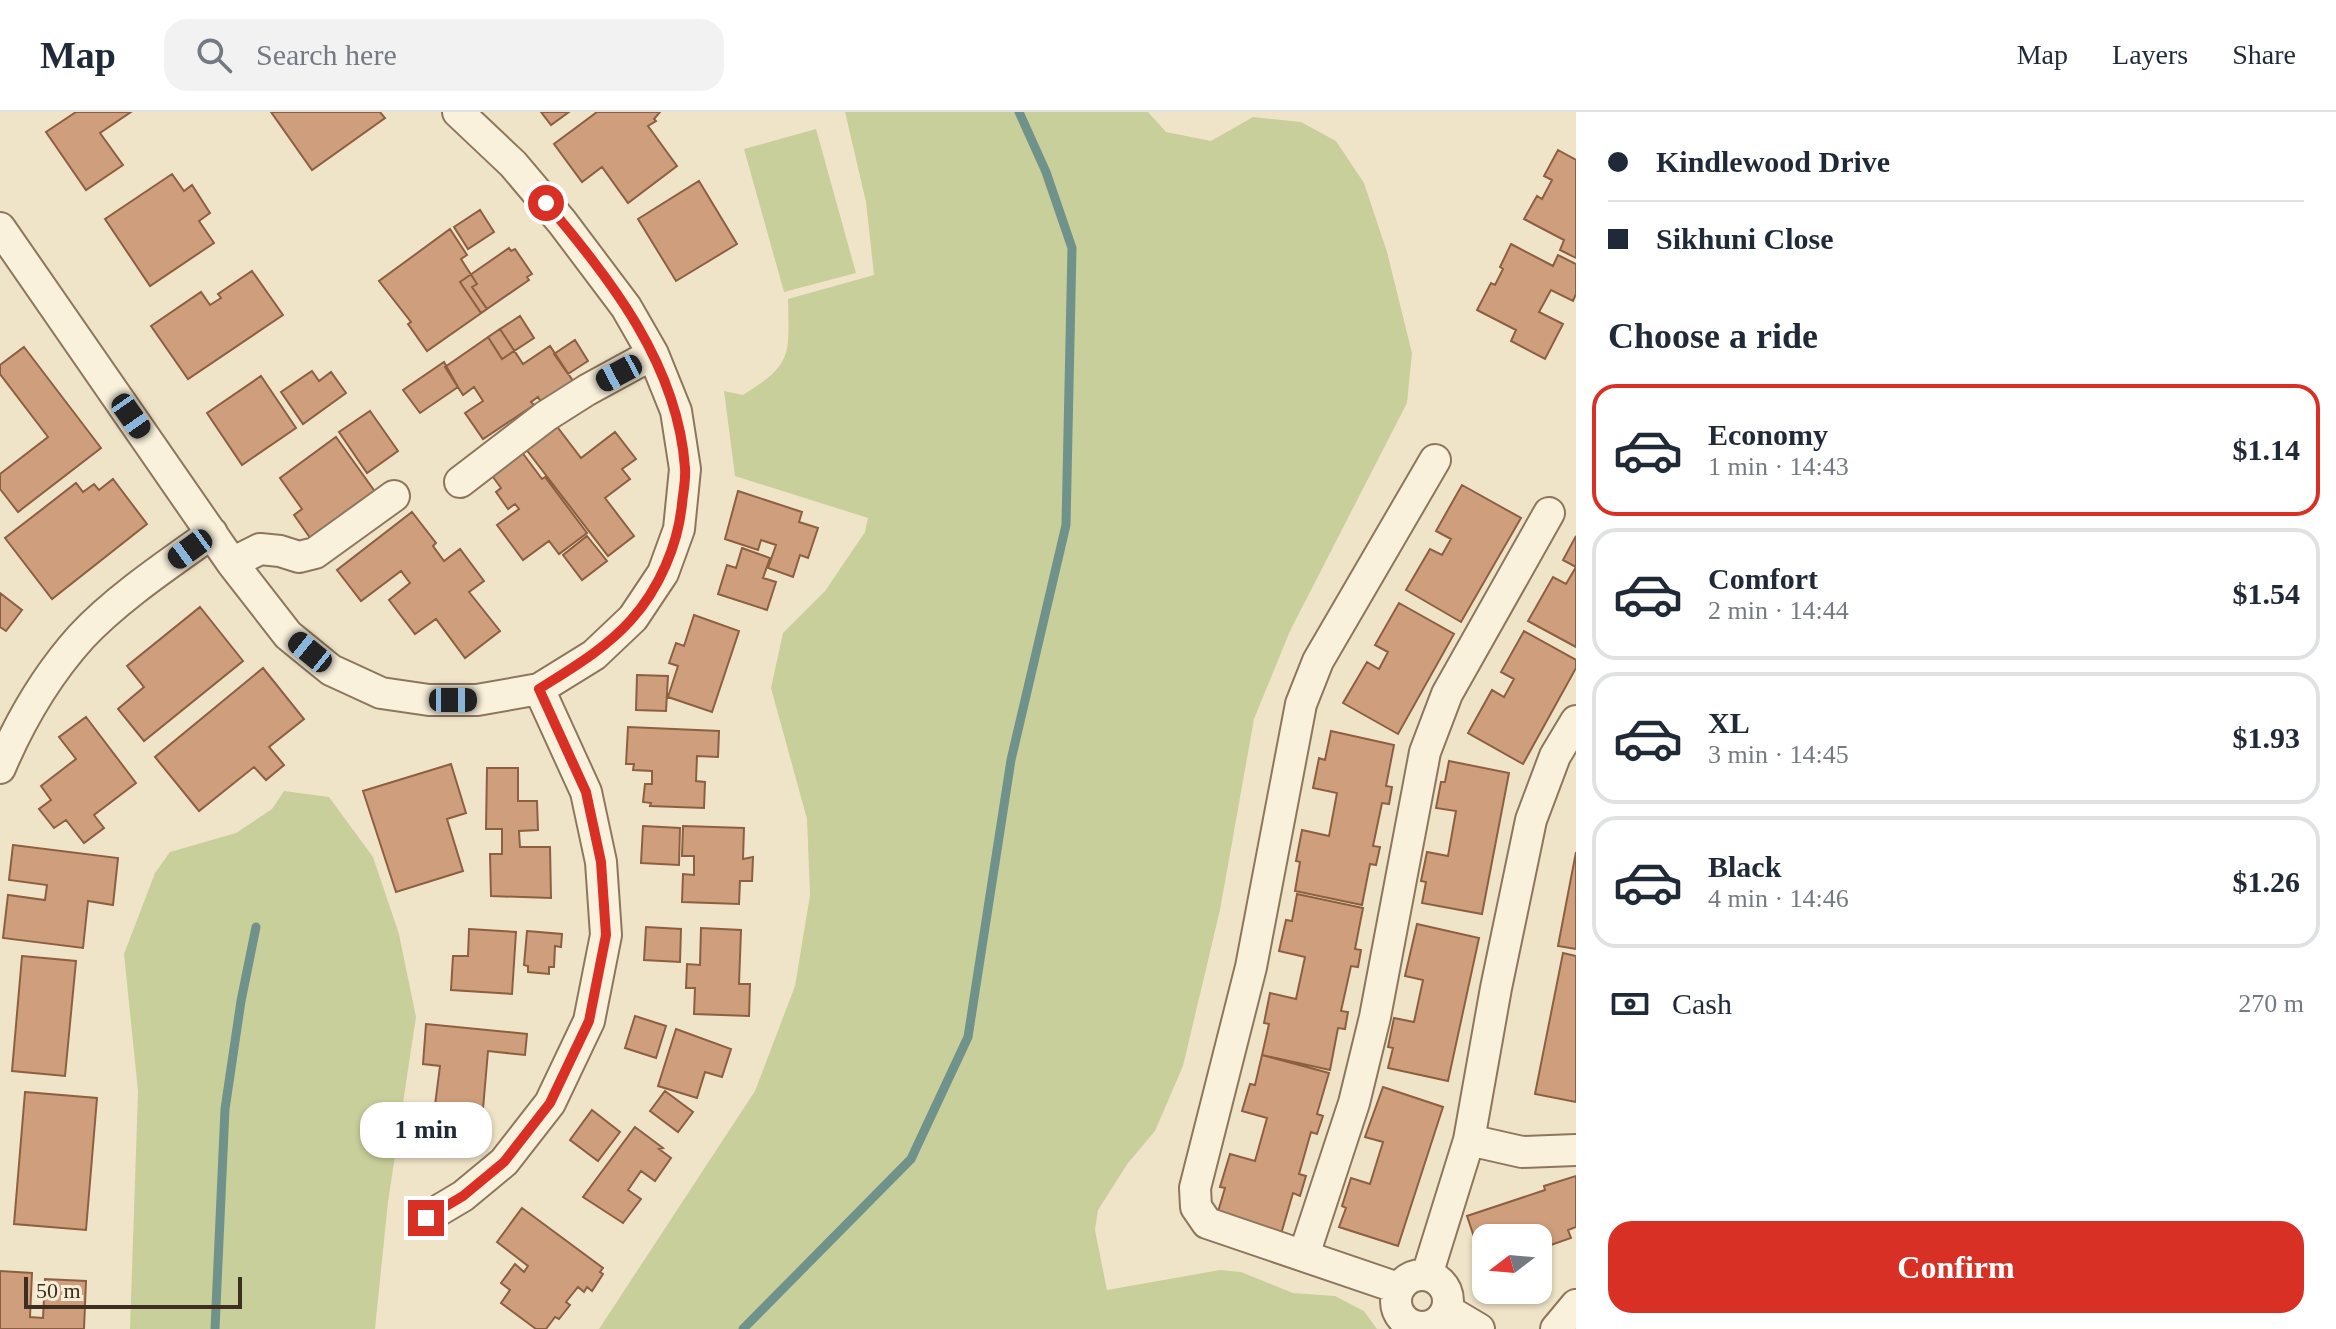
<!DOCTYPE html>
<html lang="en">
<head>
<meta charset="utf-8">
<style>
	body { margin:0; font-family:Georgia,serif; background:#f2f2f3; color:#1f2937; height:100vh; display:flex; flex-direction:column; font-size:30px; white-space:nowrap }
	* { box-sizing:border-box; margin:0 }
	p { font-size:26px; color:#747a83 }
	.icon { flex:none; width:44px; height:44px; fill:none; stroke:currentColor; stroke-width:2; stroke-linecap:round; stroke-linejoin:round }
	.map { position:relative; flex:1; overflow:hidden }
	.drawer { display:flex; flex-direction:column; background:#fff; width:760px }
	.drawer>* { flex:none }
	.top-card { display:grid; align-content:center; height:176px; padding:0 32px; background:#fff }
	.needle { width:52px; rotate:254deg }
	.controls { position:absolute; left:1472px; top:1112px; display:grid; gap:16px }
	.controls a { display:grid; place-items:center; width:80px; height:80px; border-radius:16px; background:#fff; box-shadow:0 2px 6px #0004; font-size:40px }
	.scale { position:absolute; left:24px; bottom:20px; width:218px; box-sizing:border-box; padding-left:8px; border:4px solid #3d2e20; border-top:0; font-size:22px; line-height:28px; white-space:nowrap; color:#3d2e20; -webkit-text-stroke:6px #f7eed8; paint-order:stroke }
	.end { position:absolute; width:36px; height:36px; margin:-18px; border:10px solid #d93025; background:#fff; box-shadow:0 0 0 4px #fff }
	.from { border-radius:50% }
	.bubble { position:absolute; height:56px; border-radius:24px; background:#fff; box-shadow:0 2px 6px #0004; font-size:26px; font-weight:700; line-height:56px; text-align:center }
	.car { position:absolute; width:24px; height:48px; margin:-24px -12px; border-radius:10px; box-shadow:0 0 6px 2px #0007; background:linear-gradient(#222 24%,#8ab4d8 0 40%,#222 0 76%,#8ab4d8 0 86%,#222 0) }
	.top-card b { display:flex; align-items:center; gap:28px; height:76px; font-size:30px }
	.top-card b+b { border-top:2px solid #e0e1e3 }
	.top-card i { width:20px; height:20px; background:#1f2937 }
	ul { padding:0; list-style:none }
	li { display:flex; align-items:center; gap:24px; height:132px; margin:0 16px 12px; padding:0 16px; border:4px solid #e0e1e3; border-radius:24px }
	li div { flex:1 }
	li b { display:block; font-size:30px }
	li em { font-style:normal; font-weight:700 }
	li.on { border-color:#d93025 }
	li>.icon { width:72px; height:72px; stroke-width:1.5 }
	h2 { padding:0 32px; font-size:36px; line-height:96px }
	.pay { display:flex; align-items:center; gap:20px; height:88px; padding:0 32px; font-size:30px }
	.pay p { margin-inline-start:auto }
	.button { display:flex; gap:16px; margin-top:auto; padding:16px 32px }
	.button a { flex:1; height:92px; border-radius:24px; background:#d93025; color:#fff; font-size:32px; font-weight:700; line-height:92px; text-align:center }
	header { display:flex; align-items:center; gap:48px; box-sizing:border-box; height:112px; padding:0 40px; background:#fff; border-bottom:2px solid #e0e1e3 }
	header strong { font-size:38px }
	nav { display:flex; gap:44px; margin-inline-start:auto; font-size:28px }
	.search { width:560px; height:72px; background:#f2f2f3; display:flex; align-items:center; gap:20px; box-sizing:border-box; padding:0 28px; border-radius:24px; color:#747a83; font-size:30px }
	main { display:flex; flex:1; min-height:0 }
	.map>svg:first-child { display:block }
</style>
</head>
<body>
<header>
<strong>Map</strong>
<div class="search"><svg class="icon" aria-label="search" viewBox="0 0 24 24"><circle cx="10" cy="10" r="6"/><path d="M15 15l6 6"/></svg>Search here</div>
<nav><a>Map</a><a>Layers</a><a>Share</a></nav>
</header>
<main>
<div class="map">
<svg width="1576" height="1217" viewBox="0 0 1576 1217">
	<rect width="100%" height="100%" fill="#f0e4c8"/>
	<path fill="#c9cf9b" d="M845 0H1148L1166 20 1211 29 1253 5 1301 10 1336 29 1364 71 1387 140 1412 241 1407 291 1290 519 1254 607 1220 798 1183 954 1155 1019 1128 1051 1098 1098 1095 1118 1107 1178 1220 1158 1241 1160 1293 1181 1335 1184 1364 1199 1377 1217H599L755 979 795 874 810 783 807 707 771 576 783 521 825 479 865 420 868 406 735 364 724 279 743 283C793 252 789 243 788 187L874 163 866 90Z
		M816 17 856 161 784 180 744 37Z
		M284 679 329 685 373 745 399 822 416 905 388 1090 375 1217H130L138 979 124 842 155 761 170 740 236 721 272 697Z"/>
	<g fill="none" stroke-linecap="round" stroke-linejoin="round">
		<path stroke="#6f938a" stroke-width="9" d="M215 1217 225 997 241 889 256 815
			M743 1217 911 1047 968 925 1011 648 1066 413 1072 136 1046 60 1019 0"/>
	</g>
	<path fill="#cf9f7d" stroke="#8d5f41" stroke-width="2" d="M76 0H131L100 21 123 53 86 78 46 20Z
		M271 0H380L385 6 312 58Z
		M541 0H569L551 13Z
		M597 0H660L654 7 656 9 648 14 677 54 628 91 602 55 582 70 554 32Z
		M1558 38 1576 48V146L1560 138 1564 128 1524 107 1537 84 1542 87 1552 68 1544 64Z
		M172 62 184 79 192 73 210 101 199 109 214 131 150 174 105 107Z
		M699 69 737 132 676 169 638 107Z
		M480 98 494 120 468 137 454 115Z
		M450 117 467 143 461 147 477 172 472 175 487 197 427 239 408 212 411 210 379 169Z
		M1511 132 1553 154 1558 143 1576 152V182L1573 189 1551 178 1539 200 1563 212 1545 247 1511 229 1516 218 1477 198 1491 171 1495 173 1503 157 1500 155Z
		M509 136 511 139 515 137 532 162 527 165 529 168 481 201 460 170Z
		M252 159 283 203 188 267 151 214 201 180 210 193 221 186 218 182Z
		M520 204 534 226 502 247 488 225Z
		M500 217 523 252 550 234 573 269 541 290 538 285 531 290 534 293 483 327 465 301 483 289 474 275 463 283 445 255Z
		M575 228 588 249 568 262 554 242Z
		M24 235 101 336 18 400 0 377V362L48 325 0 262V253Z
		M444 250 458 275 420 301 403 278Z
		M312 259 319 269 331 260 346 281 303 312 281 280Z
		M261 264 296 316 242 353 207 301Z
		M370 299 398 339 367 361 339 320Z
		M552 308 581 346 615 320 636 347 622 357 630 367 605 386 634 424 608 444 522 332Z
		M336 325 376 381 311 427 294 403 302 397 280 366Z
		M518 335 542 367 545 365 587 421 559 442 549 429 523 448 497 413 519 397 515 392 508 397 496 380 501 376 488 358Z
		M113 367 147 412 52 487 5 426 76 371 83 380 94 372 99 378Z
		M1462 373 1521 406 1461 510 1406 478 1430 437 1442 443 1451 427 1436 419Z
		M738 379 802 400 799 410 818 416 808 446 800 443 793 465 768 456 776 433 761 428 758 438 725 427Z
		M412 400 436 431 433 434 444 449 460 437 484 469 469 480 500 519 465 546 436 507 415 522 389 488 410 471 401 459 361 489 337 458Z
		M587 424 607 449 582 468 563 443Z
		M1576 424V455L1563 448Z
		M742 436 770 446 763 466 776 470 767 498 718 482 727 453 736 456Z
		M1576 455V535L1528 509 1553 465 1566 472Z
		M0 481 22 498 6 519 0 515Z
		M1399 491 1454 522 1398 622 1343 591 1367 550 1379 557 1388 540 1375 533Z
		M200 495 243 549 144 629 118 597 144 575 127 554Z
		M694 503 739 519 712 600 668 585 678 554 669 551 676 531 684 534Z
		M1524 519 1576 548V556L1523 652 1468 621 1492 578 1504 585 1514 567 1501 560Z
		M263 556 304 607 269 635 284 653 266 668 254 655 199 699 155 645Z
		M637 563 668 564 666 599 636 598Z
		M86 605 136 671 94 703 104 716 84 731 66 708 54 716 39 697 51 688 41 674 76 647 59 625Z
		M628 615 719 619 718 645 697 644 696 669 705 670 704 696 650 694 651 691 643 690 645 672H652V659L633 658 634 652H626Z
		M1331 619 1394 633 1386 674 1392 675 1389 692 1382 691 1373 734 1380 735 1376 753 1370 752 1362 793 1295 779 1300 750 1296 749 1302 718 1329 724 1337 681 1313 676 1319 646 1325 648Z
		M1449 649 1509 661 1482 802 1422 791 1426 770 1421 769 1427 740 1448 744 1456 699 1436 696 1441 670H1445Z
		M451 652 466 701 447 707 463 759 396 780 363 679Z
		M487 656H518V689H537L538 718 519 719 520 735H550L551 786 491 784 490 742H502V717H486Z
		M643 714 680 716 679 753 641 751Z
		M683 714 744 716 743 747 753 745 752 769H740L739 792 682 790 683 762 694 763V744H682Z
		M13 733 118 746 113 793 88 789 83 836 3 826 8 783 45 788 47 773 9 768Z
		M1576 740V837L1558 834Z
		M1297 782 1363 796 1355 837 1361 838 1358 855 1351 854 1341 899 1348 900 1345 917 1338 916 1330 958 1262 943 1269 912 1264 911 1270 881 1296 887 1305 845 1279 839 1286 808 1292 809Z
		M1417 812 1479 826 1448 969 1388 956 1393 936 1388 935 1394 906 1414 910 1423 868 1405 864Z
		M646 815 681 817 680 850 644 848Z
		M701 816 741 818 739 872H750L749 904 694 902 695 876H686L687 852 700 853Z
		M469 817 516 820 512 882 451 878 453 844H468Z
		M527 819 562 822 561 835 555 834 554 855H549V862L528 860V854L524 853Z
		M1563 841 1576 844V990L1535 982Z
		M22 844 76 849 65 964 12 959Z
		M635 904 666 914 656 946 625 936Z
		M426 912 527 922 525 943 488 939 483 997 435 993 440 954 423 952Z
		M676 917 731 937 722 965 705 960 697 986 658 974Z
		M1262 943 1329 961 1317 1002 1323 1004 1317 1022 1311 1020 1299 1062 1306 1064 1300 1084 1293 1081 1281 1122 1217 1103 1225 1076 1220 1075 1230 1042 1255 1049 1267 1006 1242 999 1250 972 1255 973Z
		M1383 975 1443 995 1398 1134 1339 1115 1346 1096 1342 1094 1351 1066 1370 1072 1383 1030 1365 1025Z
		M665 979 693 1000 678 1020 650 999Z
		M25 980 97 986 86 1118 14 1112Z
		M592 998 620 1020 598 1049 570 1028Z
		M635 1015 663 1036 659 1037 671 1046 655 1069 641 1059 628 1078 641 1087 623 1111 583 1085Z
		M1576 1064V1115L1568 1118 1571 1126 1548 1134 1544 1124 1537 1126H1486V1141L1480 1143 1467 1104 1545 1078 1544 1074Z
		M522 1096 603 1156 600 1160 603 1162 592 1179 587 1175 584 1180 578 1175 566 1190 570 1193 559 1207 555 1205 546 1217H536L501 1191 510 1178 501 1171 515 1152 524 1160 528 1154 497 1130Z
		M0 1159 32 1161 30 1205 43 1206 45 1167 86 1169 84 1217H0Z"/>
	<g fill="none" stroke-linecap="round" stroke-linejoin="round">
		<g stroke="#8d765c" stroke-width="34">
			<path id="street" d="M0 116 232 451 288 523 331 558 381 581 429 588H477L539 577 594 543 633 506 663 461 679 417 685 357 676 299 653 242 626 195 562 110 513 52 458 0
				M460 370 546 304 587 278 653 242
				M232 451 260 437 280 439 299 445 315 441 394 384
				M0 656C20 609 46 564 81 525 116 487 170 451 212 421
				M1469 1028 1522 1040 1576 1038
				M426 1106 463 1084 504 1050 550 991 589 909 606 823 601 750 586 680 539 577
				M1304 1143 1354 991 1375 905 1425 640 1447 582 1549 401
				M1396 1189a26 26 0 1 1 52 0a26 26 0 1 1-52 0Z
				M1427 1163 1469 1028 1496 876 1531 708 1555 644 1576 609
				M1398 1176 1207 1111 1196 1095 1195 1076 1251 855 1301 592 1318 549 1435 348
				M1447 1198 1479 1217
				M1556 1217 1576 1193"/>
		</g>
		<use href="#street" stroke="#faf1dc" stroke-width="30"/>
	</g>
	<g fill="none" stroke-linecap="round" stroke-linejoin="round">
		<path stroke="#d93025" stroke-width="10" d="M426 1106 463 1084 504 1050 550 991 589 909 606 823 601 750 586 680 539 577C572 556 605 537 631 508 659 477 678 433 682 392 683 381 686 368 685 356 678 253 610 166 546 91"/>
	</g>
</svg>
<div class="controls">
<a><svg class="needle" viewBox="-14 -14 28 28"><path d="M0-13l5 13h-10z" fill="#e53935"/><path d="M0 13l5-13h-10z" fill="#747a83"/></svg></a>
</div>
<div class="scale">50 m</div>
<i class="end from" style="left:546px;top:91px"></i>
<i class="end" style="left:426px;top:1106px"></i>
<div class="bubble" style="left:360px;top:990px;width:132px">1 min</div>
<i class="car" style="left:619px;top:261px;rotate:242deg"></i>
<i class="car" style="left:131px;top:304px;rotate:145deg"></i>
<i class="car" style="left:190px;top:437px;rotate:234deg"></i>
<i class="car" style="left:310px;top:540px;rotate:309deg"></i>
<i class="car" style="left:453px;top:588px;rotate:90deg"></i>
</div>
<section class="drawer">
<div class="top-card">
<b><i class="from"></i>Kindlewood Drive</b>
<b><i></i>Sikhuni Close</b>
</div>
<h2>Choose a ride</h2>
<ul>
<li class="on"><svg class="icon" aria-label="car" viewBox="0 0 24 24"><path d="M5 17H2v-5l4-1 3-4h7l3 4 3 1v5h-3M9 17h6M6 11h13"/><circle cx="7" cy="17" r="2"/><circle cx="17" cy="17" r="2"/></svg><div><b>Economy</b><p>1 min · 14:43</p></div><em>$1.14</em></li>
<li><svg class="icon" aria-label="car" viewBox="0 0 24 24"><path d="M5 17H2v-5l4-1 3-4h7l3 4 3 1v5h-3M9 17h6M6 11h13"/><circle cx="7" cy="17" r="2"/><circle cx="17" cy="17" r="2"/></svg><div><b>Comfort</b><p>2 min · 14:44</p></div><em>$1.54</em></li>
<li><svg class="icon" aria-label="car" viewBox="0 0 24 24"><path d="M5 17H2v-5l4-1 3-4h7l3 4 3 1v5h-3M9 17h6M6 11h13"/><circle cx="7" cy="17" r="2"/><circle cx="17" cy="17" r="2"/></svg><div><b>XL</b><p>3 min · 14:45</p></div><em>$1.93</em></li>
<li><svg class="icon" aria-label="car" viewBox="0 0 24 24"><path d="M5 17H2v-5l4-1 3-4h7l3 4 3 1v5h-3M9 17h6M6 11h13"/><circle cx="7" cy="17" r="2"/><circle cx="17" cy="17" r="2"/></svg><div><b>Black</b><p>4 min · 14:46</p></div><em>$1.26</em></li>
</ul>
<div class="pay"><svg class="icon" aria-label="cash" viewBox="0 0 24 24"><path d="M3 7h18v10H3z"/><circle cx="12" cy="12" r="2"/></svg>Cash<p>270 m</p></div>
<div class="button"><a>Confirm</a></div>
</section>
</main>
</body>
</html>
